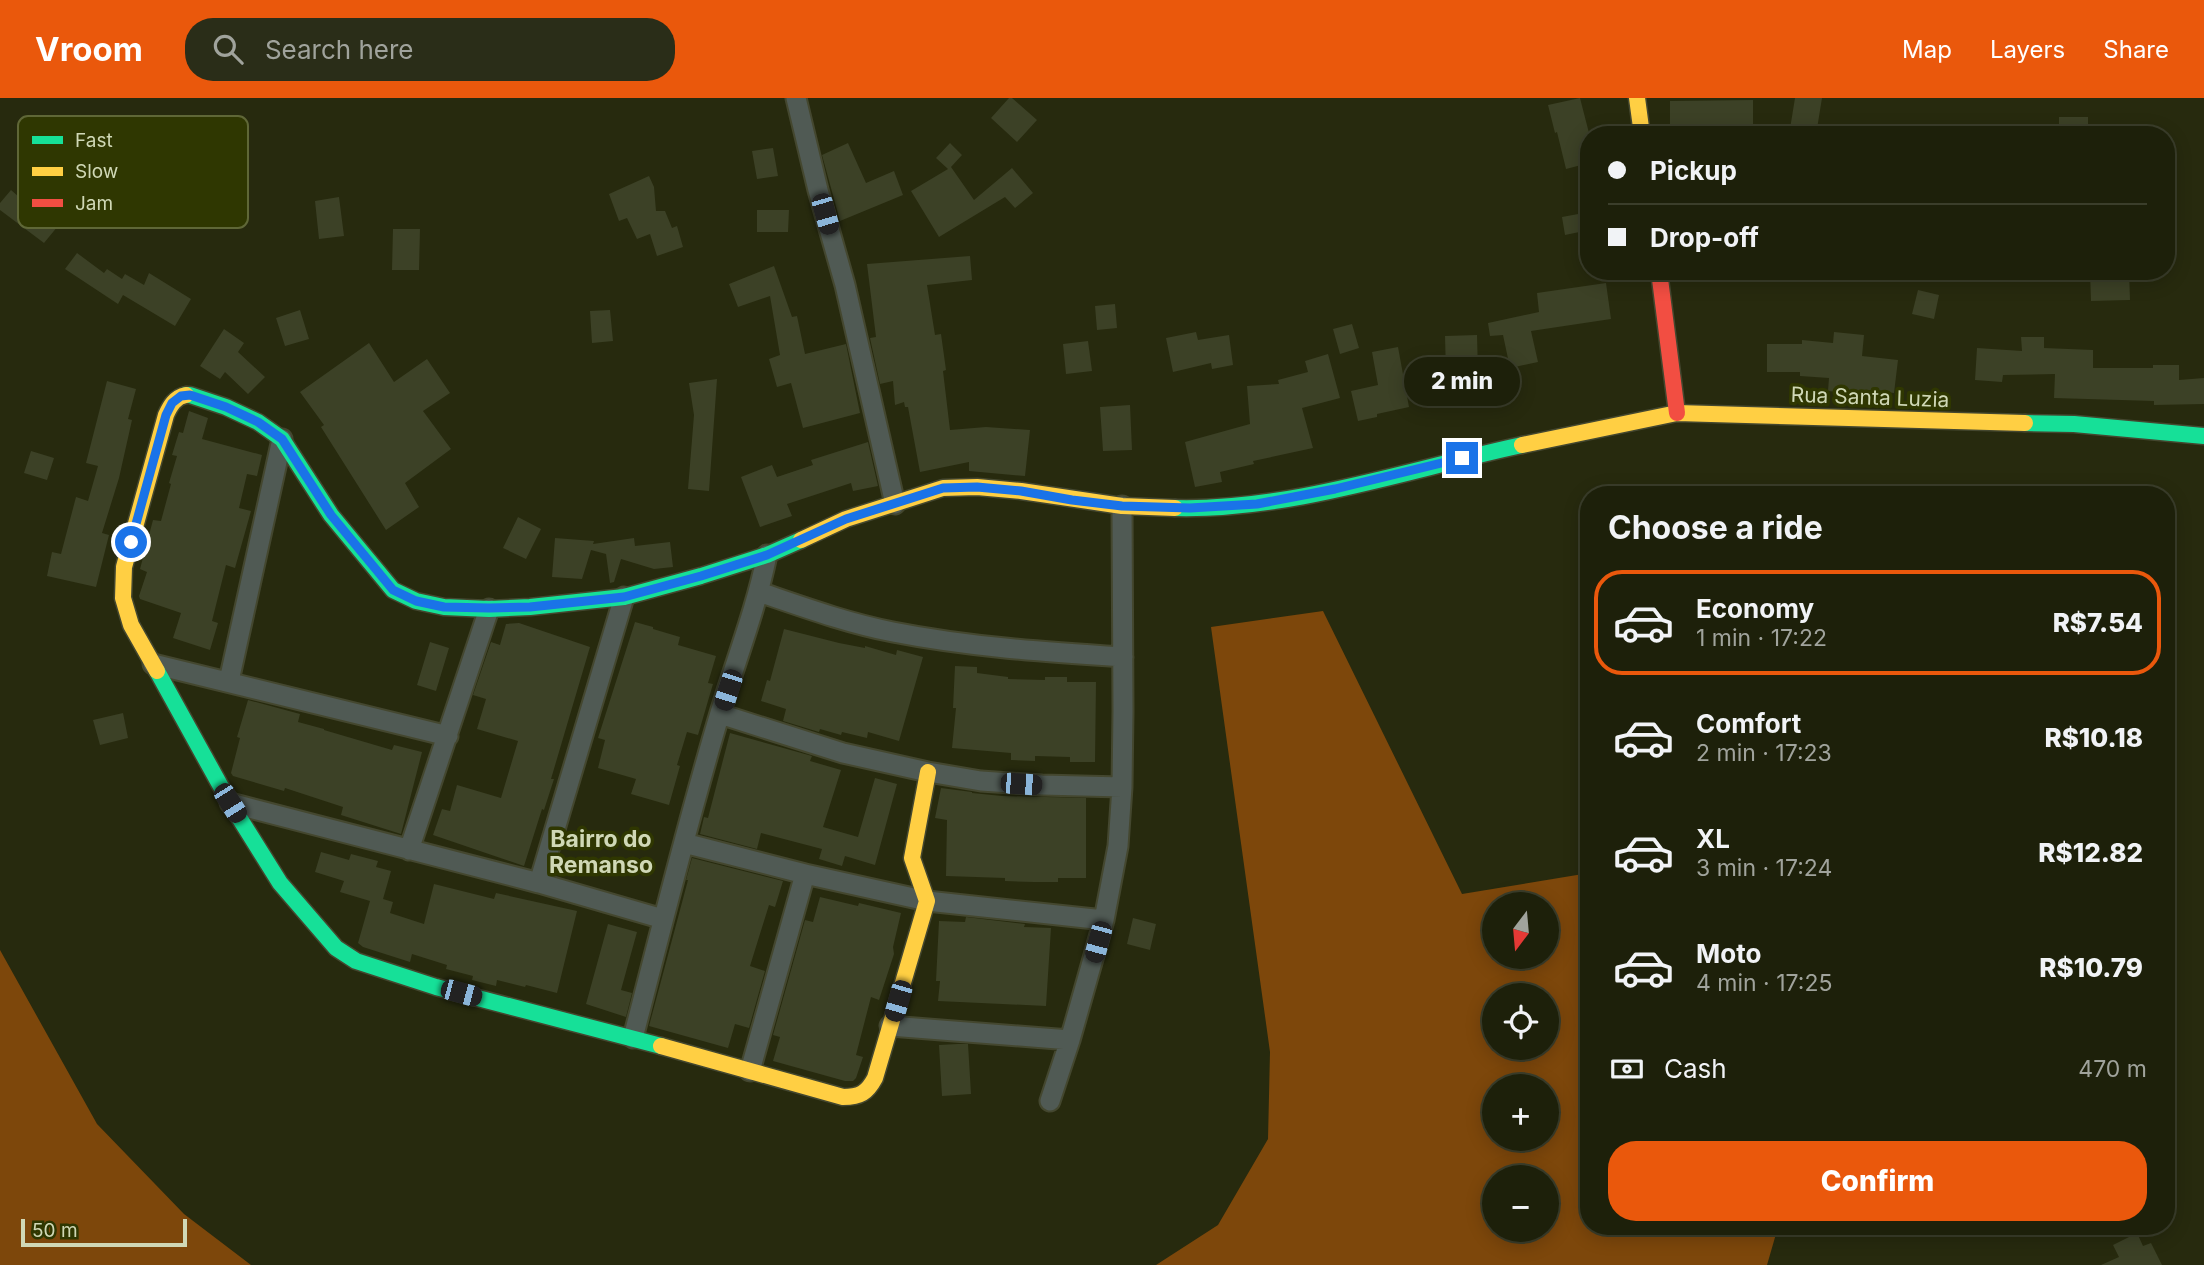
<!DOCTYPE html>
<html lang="en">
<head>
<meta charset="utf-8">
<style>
	body { margin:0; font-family:Inter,sans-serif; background:#2a2d18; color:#f1f3f6; height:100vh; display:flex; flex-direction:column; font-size:26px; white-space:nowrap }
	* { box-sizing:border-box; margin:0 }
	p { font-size:23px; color:#a0a39c }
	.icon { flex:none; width:38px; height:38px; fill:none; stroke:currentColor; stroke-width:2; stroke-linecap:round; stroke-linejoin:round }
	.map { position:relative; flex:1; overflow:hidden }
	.side { position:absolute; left:1580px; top:388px; width:595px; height:749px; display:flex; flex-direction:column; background:#1d200a; border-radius:28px; box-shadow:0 4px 18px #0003,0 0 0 2px #3b3e2b }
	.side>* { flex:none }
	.top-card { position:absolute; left:1580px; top:28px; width:595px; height:154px; border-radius:28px; box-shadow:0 4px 18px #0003,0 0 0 2px #3b3e2b; display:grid; align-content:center; height:154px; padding:0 28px; background:#1d200a }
	.needle { width:46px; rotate:196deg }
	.buttons { position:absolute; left:1482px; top:794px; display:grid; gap:14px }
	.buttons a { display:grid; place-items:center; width:77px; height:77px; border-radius:50%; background:#1d200a; box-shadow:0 4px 18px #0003,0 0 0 2px #3b3e2b; font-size:35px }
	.scale { position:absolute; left:21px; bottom:18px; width:166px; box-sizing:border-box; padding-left:7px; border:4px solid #d0d8b6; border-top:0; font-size:19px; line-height:24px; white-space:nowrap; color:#d0d8b6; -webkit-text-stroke:5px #2f3701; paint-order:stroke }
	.end { position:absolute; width:32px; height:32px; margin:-16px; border:9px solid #1a73e8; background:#fff; box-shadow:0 0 0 4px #fff }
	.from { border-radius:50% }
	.bubble { position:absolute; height:49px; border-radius:24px; background:#1d200a; box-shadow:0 4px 18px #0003,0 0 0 2px #3b3e2b; font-size:23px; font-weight:800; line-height:49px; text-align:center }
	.car { position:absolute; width:21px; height:42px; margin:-21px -10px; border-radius:9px; box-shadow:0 0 5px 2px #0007; background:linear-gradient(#222 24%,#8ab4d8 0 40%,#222 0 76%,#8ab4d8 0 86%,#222 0) }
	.top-card b { display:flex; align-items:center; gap:24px; height:66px; font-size:26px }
	.top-card b+b { border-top:2px solid #3b3e2b }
	.top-card i { width:18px; height:18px; background:#f1f3f6 }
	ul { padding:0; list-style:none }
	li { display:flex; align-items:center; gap:21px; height:105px; margin:0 14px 10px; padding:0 14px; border:4px solid transparent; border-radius:28px }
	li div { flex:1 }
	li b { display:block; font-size:26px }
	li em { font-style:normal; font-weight:800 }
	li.active { border-color:#ea580c }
	li>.icon { width:63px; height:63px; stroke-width:1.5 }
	h2 { padding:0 28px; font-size:32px; line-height:84px }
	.pay { display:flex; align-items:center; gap:18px; height:77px; padding:0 28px; font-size:26px }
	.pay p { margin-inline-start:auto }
	.primary-button { display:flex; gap:14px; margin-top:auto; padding:14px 28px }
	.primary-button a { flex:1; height:80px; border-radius:28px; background:#ea580c; color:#fff; font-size:28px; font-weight:800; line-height:80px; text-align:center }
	header { display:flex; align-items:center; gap:42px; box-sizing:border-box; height:98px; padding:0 35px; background:#ea580c; color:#fff }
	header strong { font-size:33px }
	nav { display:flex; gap:38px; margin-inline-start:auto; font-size:24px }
	.search { width:490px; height:63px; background:#2a2d18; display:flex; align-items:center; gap:18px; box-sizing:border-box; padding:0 24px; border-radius:28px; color:#a0a39c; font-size:26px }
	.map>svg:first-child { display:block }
</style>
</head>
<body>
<header>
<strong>Vroom</strong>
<div class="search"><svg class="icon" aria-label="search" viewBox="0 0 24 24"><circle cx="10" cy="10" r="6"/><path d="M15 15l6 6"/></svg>Search here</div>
<nav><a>Map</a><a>Layers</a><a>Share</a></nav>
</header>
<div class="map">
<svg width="2204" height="1167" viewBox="0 0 2204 1167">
	<rect width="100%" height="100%" fill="#272a0e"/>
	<path fill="#7d470b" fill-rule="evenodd" d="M1323 513 1462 796 1589 775V1129H1778L1767 1167H1156L1218 1127 1268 1041 1270 954 1211 529ZM1494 807H1547V859H1494ZM1494 898H1547V950H1494ZM1494 989H1547V1041H1494ZM1494 1080H1547V1132H1494Z
		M0 852 97 1026 184 1116 251 1167H0Z"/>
	<path fill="#3c4126" d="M1009 0H1012L1037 22 1017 44 991 20Z
		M1580 0 1589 35V65L1566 71 1557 34 1555 35 1548 7Z
		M1795 0H1822L1816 37H1789Z
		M1753 2V37H1670V3Z
		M2059 19H2088V37H2059Z
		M848 45 866 85 894 73 903 97 840 123 822 57Z
		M950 45 962 57 951 69 974 102 1012 70 1033 95 1015 110 1005 99 939 139 911 93 948 71 936 60Z
		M773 50 778 78 757 81 752 53Z
		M649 78 654 89 656 113H665L672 130 677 128 683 149 657 158 650 136 637 141 627 120 619 123 609 96Z
		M11 92 41 118 42 116 58 128 44 145 0 112V105Z
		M339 99 344 138 319 141 315 103Z
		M757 112H789L788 134H757Z
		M1589 114V132L1565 137 1562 119Z
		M393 131H420L419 172H392Z
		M77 155 104 175 107 171 122 181 125 176 144 187 149 175 191 201 175 228 123 197 118 206 65 171Z
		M970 158 972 182 927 187 935 237 941 236 946 272 943 273 950 332 986 329 1030 332 1025 378 969 373V364L920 374 908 309H905L904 304 895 307 893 283 880 286 870 240 876 239 867 166Z
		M774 168 792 219 797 218 805 256 846 246 860 315 803 330 791 285 777 289 769 261 780 257 770 198 738 209 729 186Z
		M2090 173H2129L2130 202 2091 203Z
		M1606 185 1611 221 1531 233 1538 264 1510 270 1503 237 1490 238 1488 225 1539 214 1537 195Z
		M1918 192 1939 197 1934 221 1912 216Z
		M1115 206 1117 230 1097 232 1095 208Z
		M300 212 309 241 285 248 276 220Z
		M610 212 613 243 592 245 590 213Z
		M1352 226 1359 250 1340 256 1333 231Z
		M224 231 244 245 238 254 265 279 248 296 225 274 220 281 200 268Z
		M1196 234 1198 242 1229 237 1233 267 1212 271 1211 265 1173 274 1166 240Z
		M1834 234 1864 237 1862 258 1898 262 1894 295 1866 292 1865 297 1828 293 1829 280 1800 278V274H1767V246H1802V242L1833 245Z
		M1477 237 1478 274 1446 275 1445 238Z
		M2021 239H2044V250L2093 252V270H2153V267H2179V282L2204 280V306L2154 307V303L2054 300 2055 276 2003 277 2002 284 1975 282 1977 250 2022 253Z
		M1088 243 1092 273 1066 276 1063 246Z
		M369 245 394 284 427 261 450 295 423 313 451 351 405 385 419 409 386 432 321 329 324 327 300 294Z
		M1398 249 1409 309 1377 316V319L1358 323 1351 293 1378 287 1372 254Z
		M1328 256 1340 300 1302 310 1313 350 1253 363 1254 366 1220 374 1222 384 1195 389 1185 344 1250 326 1247 288 1279 286 1278 282 1308 274 1305 263Z
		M717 281 709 393 688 391 694 317 689 285Z
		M107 283 136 291 128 321 132 322 119 380 102 435 109 437 96 489 47 478 52 454 61 456 76 399 88 403 98 368 86 365Z
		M1130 307 1132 352 1103 353 1100 309Z
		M189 313 208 320 202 341 262 357 257 378 247 376 239 410 251 413 235 470 226 467 212 523 218 525 210 552 173 540 181 515 140 501 139 498 147 474 140 471 153 422 161 423 171 386 169 385 177 358 172 357 179 334 183 335Z
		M868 344 878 388 853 393 851 385 787 406 792 418 760 429 741 379 772 367 777 379 813 367 811 362Z
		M31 353 54 360 47 382 24 375Z
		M518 419 541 431 526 461 503 450Z
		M555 440 594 443 593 446 634 440 635 448 670 444 673 469 654 471 621 461 614 484 610 485 606 456 591 452 582 481 552 479Z
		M635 524 653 529V531L680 539 678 547 716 558 708 585 713 586 698 637 687 634 677 667 680 668 669 707 631 696 636 681 598 670 605 642 598 640Z
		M519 525 590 549 551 681H554L544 712 542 711 524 768 433 737 442 711 450 713 457 687 501 700 518 643 477 631 486 601 473 597 491 544 500 547 506 526Z
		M784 531 839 545 865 550V548L896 557 897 552 923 559 899 643 868 634 867 640 842 634 841 637 820 631 819 634 783 623 786 611 761 603 767 582 770 583Z
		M430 544 449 550 436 593 417 587Z
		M955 568 977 569V575L1008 579V581L1045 582V579H1067V584H1096L1095 664H1070V659L1035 658V663L1011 662V655L952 650 956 610H953Z
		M248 602 300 616 298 624 324 631V632L392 652 394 647 422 654 401 736 341 717 343 709 285 690 284 693 233 678 231 675 240 640 237 639Z
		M123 615 128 640 100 647 93 622Z
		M730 635 812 658 810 663 841 672 823 729 858 739 875 680 897 686 875 767 845 758 842 768 819 761 822 751 761 735 757 751 700 736 704 719 708 720Z
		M941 690 972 694V695L1002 698 1086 700V780H1058V784H1034L1005 783V780L946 778 947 722 935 720Z
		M321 754 349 762 351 756 378 763 376 769 391 773 383 801 393 804 390 815 424 826 434 786 494 801 496 795 577 813 557 895 526 887 525 889 497 882 496 888 472 882 473 878 446 871 447 867 412 856 410 864 363 849 358 845 370 803 340 794 344 783 315 774Z
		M692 760 783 783 775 809 769 807 750 868 765 873 749 930 735 926 728 950 649 928 688 782H686Z
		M820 799 858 808 859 805 901 815 893 849 894 856 879 902 871 899 856 957 863 959 856 980 853 983H845L773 963 780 939 773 937 805 822 813 824Z
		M966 819 1025 826 1024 829 1051 830 1046 908 938 903 940 883H936L939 823 965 824Z
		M1133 820 1156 826 1150 852 1127 846Z
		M608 826 637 834 621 892 632 895 626 919 586 906Z
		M958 946H968L971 996 942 998 939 947Z
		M2137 1135 2143 1148 2151 1145 2162 1167H2101L2119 1159 2113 1147Z"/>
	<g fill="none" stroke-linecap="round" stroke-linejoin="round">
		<g stroke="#44472f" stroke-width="23">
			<path id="street" d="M796 0 818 92 845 187 895 406
				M759 494C803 509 847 525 893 534 969 549 1046 554 1123 559
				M153 566 448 638
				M229 583 282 341
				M720 616 843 655 928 674 981 683 1042 687 1122 689
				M230 705 539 785 663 821
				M684 745 805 776 927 803 1104 822
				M409 752 489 511
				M539 785 624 499
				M890 928 1070 942
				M633 940C661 831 688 722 720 615 736 562 756 511 767 457
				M750 973 805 776
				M1050 1003 1070 942 1104 822 1118 748 1122 689 1123 613 1122 408"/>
		</g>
		<g stroke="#44472f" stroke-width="19">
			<path id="fast" d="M186 297H190L226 309 258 324 282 341 331 417 393 492 416 503 444 509 489 511 530 509 624 499 701 478 767 457 801 442
				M2025 325 2074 326 2204 338
				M1175 410C1290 413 1410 371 1522 347
				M157 573 230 705 280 785 336 850 356 863 436 889 661 948"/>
		</g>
		<g stroke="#44472f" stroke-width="19">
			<path id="slow" d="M1637 0 1642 37
				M1522 347 1677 315 2025 325
				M801 442 846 421 943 390 977 389 1021 393 1122 408 1175 410
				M157 573 131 527 123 500 124 469 166 317C170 308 175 299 186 297
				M661 948 843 999C860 999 867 995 875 980L927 803 912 760 928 674"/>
		</g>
		<g stroke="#44472f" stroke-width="19">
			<path id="jam" d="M1659 173 1677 315"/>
		</g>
		<use href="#street" stroke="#505a54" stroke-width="19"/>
		<use href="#fast" stroke="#16e098" stroke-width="16"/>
		<use href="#slow" stroke="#ffcf43" stroke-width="16"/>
		<use href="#jam" stroke="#f24e42" stroke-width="16"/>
	</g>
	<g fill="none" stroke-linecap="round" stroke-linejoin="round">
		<path stroke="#1a73e8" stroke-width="9" d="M131 444 166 317 172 305 181 298 190 297 226 309 258 324 282 341 331 417 393 492 416 503 444 509 489 510 530 509 624 499 701 478 767 457 846 421 943 390 977 389 1021 393 1072 402 1122 408 1190 410 1257 406 1335 391 1462 360"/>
	</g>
	<g text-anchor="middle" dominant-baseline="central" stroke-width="7" stroke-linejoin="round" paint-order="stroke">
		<g font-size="21" fill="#d0d8b6" stroke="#2f3701">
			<text transform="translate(1870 299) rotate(2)">Rua Santa Luzia</text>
		</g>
		<g font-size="23" font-weight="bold" fill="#d0d8b6" stroke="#2f3701">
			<text x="601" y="741">Bairro do<tspan x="601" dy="26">Remanso</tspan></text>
		</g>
	</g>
	<rect x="18" y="18" width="230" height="112" rx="10" fill="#2f3701" stroke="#5f6737" stroke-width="2"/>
	<rect x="32" y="38" width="31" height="8" fill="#16e098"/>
	<rect x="32" y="69" width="31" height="9" fill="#ffcf43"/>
	<rect x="32" y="101" width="31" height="8" fill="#f24e42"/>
	<g font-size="19" fill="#d0d8b6">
		<text x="75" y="49">Fast</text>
		<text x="75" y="80">Slow</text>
		<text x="75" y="112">Jam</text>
	</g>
</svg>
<div class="buttons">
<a><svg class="needle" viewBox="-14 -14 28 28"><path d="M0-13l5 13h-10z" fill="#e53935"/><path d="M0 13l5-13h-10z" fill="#a0a39c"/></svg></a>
<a><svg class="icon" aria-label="locate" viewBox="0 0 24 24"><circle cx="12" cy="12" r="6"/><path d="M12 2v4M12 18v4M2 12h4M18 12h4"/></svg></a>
<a>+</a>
<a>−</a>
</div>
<div class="scale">50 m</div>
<i class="end from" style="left:131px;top:444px"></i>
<i class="end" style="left:1462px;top:360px"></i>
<div class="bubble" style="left:1404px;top:259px;width:116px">2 min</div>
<i class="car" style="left:825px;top:116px;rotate:164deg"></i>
<i class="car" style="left:728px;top:592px;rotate:198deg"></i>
<i class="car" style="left:1021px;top:686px;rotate:94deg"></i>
<i class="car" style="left:230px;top:705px;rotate:148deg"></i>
<i class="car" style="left:1098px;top:844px;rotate:195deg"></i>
<i class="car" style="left:461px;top:895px;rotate:105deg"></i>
<i class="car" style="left:898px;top:903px;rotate:196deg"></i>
<div class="top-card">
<b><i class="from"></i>Pickup</b>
<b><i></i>Drop-off</b>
</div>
<section class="side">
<h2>Choose a ride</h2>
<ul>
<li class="active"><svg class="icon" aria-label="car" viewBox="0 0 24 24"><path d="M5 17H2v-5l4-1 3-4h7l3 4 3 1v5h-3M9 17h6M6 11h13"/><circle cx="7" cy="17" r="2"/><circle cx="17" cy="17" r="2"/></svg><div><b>Economy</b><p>1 min · 17:22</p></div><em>R$7.54</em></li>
<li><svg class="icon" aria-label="car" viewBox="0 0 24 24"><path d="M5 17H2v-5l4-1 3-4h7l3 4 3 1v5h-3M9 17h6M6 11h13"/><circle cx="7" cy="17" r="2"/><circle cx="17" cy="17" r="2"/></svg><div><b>Comfort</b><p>2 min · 17:23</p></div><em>R$10.18</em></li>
<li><svg class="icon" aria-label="car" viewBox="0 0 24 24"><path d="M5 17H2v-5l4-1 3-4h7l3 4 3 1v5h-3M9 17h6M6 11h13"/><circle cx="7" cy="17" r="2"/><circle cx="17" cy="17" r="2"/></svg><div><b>XL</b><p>3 min · 17:24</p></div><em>R$12.82</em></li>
<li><svg class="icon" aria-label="car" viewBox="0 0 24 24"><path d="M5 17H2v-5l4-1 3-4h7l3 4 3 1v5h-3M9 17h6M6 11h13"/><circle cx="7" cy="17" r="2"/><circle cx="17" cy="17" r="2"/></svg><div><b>Moto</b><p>4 min · 17:25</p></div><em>R$10.79</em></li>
</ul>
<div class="pay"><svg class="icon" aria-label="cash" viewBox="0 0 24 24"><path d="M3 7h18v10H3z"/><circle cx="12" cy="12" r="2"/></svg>Cash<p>470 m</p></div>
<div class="primary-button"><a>Confirm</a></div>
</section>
</div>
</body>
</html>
